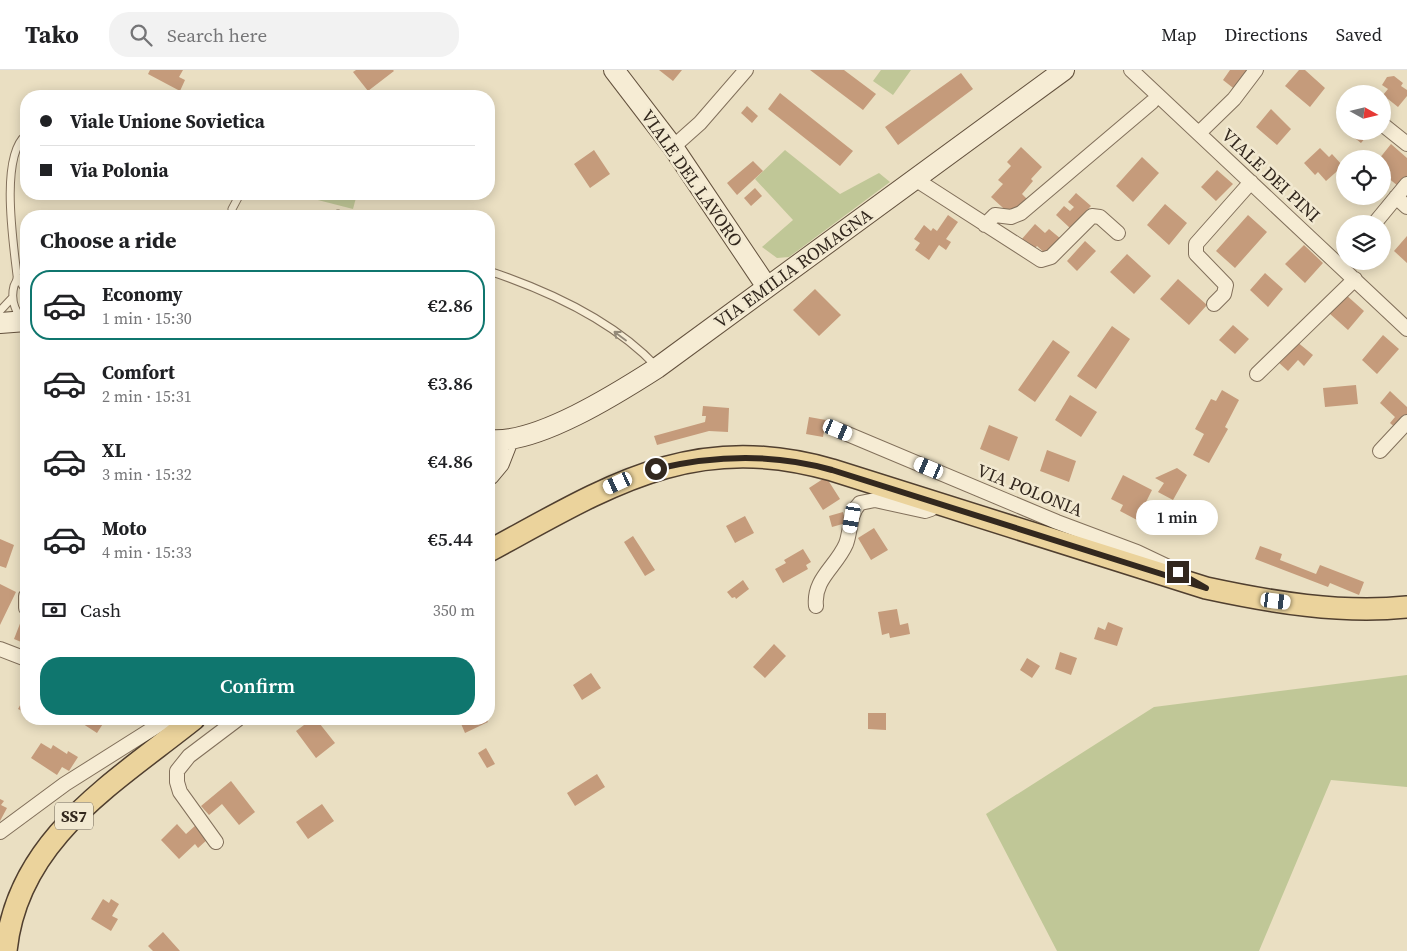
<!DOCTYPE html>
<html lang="en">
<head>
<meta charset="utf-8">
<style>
	body { margin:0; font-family:"Source Serif 4",serif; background:#f2f2f2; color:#202124; height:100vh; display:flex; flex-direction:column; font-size:19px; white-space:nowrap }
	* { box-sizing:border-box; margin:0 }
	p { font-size:16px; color:#757577 }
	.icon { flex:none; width:28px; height:28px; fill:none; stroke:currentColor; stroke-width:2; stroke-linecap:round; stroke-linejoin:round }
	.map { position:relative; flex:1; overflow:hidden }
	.details { position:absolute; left:20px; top:140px; width:475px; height:515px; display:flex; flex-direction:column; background:#fff; border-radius:20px; box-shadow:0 2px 12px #0003 }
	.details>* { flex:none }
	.top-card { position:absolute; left:20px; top:20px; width:475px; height:110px; border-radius:20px; box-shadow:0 2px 12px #0003; display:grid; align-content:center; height:110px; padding:0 20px; background:#fff }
	.needle { width:32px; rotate:98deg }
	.controls { position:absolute; left:1336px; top:15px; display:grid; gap:10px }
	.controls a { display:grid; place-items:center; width:55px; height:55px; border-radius:50%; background:#fff; box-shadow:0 2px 12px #0003; font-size:25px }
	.end { position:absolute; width:22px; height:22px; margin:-11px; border:6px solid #33281e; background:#fff; box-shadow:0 0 0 2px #fff }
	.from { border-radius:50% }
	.bubble { position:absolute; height:35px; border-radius:18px; background:#fff; box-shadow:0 2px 12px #0003; font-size:16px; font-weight:600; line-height:35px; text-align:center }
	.car { position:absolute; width:15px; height:30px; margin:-15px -8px; border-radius:6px; box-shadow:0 0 4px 1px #0007; background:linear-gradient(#fff 24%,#345 0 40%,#fff 0 76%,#345 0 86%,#fff 0) }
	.top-card b { display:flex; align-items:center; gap:18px; height:48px; font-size:19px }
	.top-card b+b { border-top:1px solid #e0e0e0 }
	.top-card i { width:12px; height:12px; background:#202124 }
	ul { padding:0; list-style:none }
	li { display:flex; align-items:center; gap:15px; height:70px; margin:0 10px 8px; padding:0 10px; border:2px solid transparent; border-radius:20px }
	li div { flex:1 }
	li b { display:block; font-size:19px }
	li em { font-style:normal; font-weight:600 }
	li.active { border-color:#0f766e }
	li>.icon { width:45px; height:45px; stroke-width:1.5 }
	h2 { padding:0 20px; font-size:22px; line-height:60px }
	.pay { display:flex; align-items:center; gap:12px; height:55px; padding:0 20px; font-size:19px }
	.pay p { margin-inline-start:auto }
	.button { display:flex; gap:10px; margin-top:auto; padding:10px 20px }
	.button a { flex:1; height:58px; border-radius:20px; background:#0f766e; color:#fff; font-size:20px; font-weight:600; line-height:58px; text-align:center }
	header { display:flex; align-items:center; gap:30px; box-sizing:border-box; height:70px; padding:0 25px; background:#fff; border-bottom:1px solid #e0e0e0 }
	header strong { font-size:24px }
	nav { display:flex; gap:28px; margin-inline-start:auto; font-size:18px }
	.search { width:350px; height:45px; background:#f2f2f2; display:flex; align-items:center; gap:12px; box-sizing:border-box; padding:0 18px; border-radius:20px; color:#757577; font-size:19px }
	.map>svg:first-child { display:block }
</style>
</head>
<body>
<header>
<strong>Tako</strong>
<div class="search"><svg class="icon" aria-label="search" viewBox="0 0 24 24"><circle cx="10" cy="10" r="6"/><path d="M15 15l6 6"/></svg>Search here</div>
<nav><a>Map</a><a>Directions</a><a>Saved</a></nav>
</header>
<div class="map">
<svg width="1407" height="881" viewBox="0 0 1407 881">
	<rect width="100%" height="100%" fill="#eadfc2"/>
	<path fill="#c0c797" d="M881 0H911L893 25 873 11Z
		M785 80 840 124 879 103 890 112 789 187 777 188 762 177 793 150 755 109Z
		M311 124H357L353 139 310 128Z
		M1407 605V717L1331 710 1259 881H1057L986 744 1154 637Z"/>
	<path fill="#c59b7b" d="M150 0H183L179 7 185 10 180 21 148 4Z
		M356 0H393L394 1 368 21 353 2Z
		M659 0H682L673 11Z
		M810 0H844L876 24 863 40Z
		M1230 0H1253L1237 21 1223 10Z
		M1299 0H1305L1325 18 1310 37 1285 16Z
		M961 3 973 19 898 75 885 57Z
		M1394 6 1403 13 1401 16 1407 20V26L1398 37 1383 25 1388 19 1382 15 1387 7Z
		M780 23 853 81 840 96 768 39Z
		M747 36 758 46 752 53 741 43Z
		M1271 39 1291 59 1277 75 1256 57Z
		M1346 61H1371L1361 73Z
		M1391 74 1407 88V106L1398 116 1382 103V89H1379Z
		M1021 77 1042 97 1031 109 1033 111 1022 124 1027 129 1012 146 991 127 1003 114 998 110 1011 96 1007 92Z
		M1320 78 1329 87 1332 84 1343 96 1326 111 1318 102 1315 105 1304 93Z
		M594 80 610 104 590 118 574 94Z
		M1142 87 1159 103 1133 132 1116 116Z
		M753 91 763 101 737 125 727 113Z
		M1217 100 1233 114 1216 131 1201 117Z
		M755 118 762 126 751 136 744 128Z
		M1076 123 1091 136 1070 158 1056 145 1064 136 1070 141 1074 137 1068 132Z
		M1165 134 1187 153 1169 175 1147 155Z
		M948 145 958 152 946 169 951 172 946 180 939 175 929 190 915 180 920 173 914 169 924 155 931 161 933 158 937 161Z
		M1248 145 1267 162 1235 198 1216 181Z
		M1035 154 1045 163 1049 159 1061 169 1047 185 1037 176 1033 180 1021 170Z
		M1407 166V193L1394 181Z
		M1085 171 1096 181 1077 201 1067 191Z
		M1304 175 1323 193 1305 213 1285 194Z
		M1127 184 1151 206 1134 224 1110 202Z
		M1265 203 1283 219 1268 237 1250 220Z
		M1178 209 1207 235 1189 255 1160 229Z
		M815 219 841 245 819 266 793 240Z
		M1345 224 1364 241 1348 260 1329 243Z
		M1233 255 1249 269 1235 284 1219 270Z
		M1112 256 1130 269 1096 319 1077 306Z
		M1383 265 1399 279 1377 304 1362 290Z
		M1053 270 1070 282 1035 332 1018 320Z
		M1296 271 1313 285 1304 296 1298 290 1288 301 1278 292Z
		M1356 315 1358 334 1325 337 1323 318Z
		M1222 320 1239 330 1225 357 1228 359 1209 393 1193 385 1204 364 1195 359 1211 329 1216 331Z
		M1390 321 1407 337V348L1397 359 1390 353 1395 347 1380 333Z
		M1070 325 1097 342 1081 367 1055 350Z
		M703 336 729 338 728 362 709 361 657 375 654 366 705 352 706 346H702Z
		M809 347 826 350 823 367 806 364Z
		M989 355 1018 367 1009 391 980 379Z
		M1047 380 1076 391 1069 412 1040 401Z
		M1177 398 1187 405 1173 430 1158 422 1164 413 1155 408Z
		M1123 405 1152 420 1137 450 1120 441 1123 435 1111 429Z
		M826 407 840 429 823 440 809 418Z
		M843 442 846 453 832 457 829 446Z
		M745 446 754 463 735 473 726 456Z
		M874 458 888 480 871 490 858 468Z
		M633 466 655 500 645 506 624 472Z
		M0 469 14 475 6 498 0 496Z
		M1260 476 1282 484 1280 490 1316 504 1320 495 1364 512 1359 525 1330 513 1328 517 1255 489Z
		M803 479 811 492 806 495 808 499 783 513 775 499 786 493 784 490Z
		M743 510 749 519 736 529 735 527 732 528 727 522Z
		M0 514 16 522 0 555Z
		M897 539 900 555 908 553 910 564 890 568 889 563 882 565 878 542Z
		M21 551 26 554V574L14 569Z
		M1108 552 1123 558 1117 576 1094 569 1098 557 1105 560Z
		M774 574 786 586 765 608 753 597Z
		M1060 582 1077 588 1071 605 1055 599Z
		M1027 588 1040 596 1032 608 1020 600Z
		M591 603 601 618 582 630 573 615Z
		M26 624V643L18 639Z
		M868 643H886V660L868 659Z
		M78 649H106L97 663 77 650Z
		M312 649H316L335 673 316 688 296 661Z
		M459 649H486L488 652 465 663Z
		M41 673 51 679 53 675 67 684 68 681 78 687 69 701 62 697 57 705 31 688Z
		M486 678 495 694 487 698 478 683Z
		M597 704 605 717 575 736 567 723Z
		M231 711 255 742 239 755 222 734 209 745 201 736Z
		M0 729 4 731 1 735 7 738 0 751Z
		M322 734 334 751 308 769 296 752Z
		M177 754 186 764 196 755 208 769 198 778 195 774 179 789 161 770Z
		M103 829 109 833 111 829 119 834 112 846 118 849 111 861 91 849Z
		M163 862 180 881H153L148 876Z"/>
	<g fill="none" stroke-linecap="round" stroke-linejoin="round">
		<g stroke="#82705b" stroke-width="9">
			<path id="lane" d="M232 139 240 124
				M338 144 340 146
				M489 201C549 221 613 250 657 297
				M18 208 26 221
				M0 241 12 228
				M21 248C14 239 11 227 14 216 16 211 18 210 17 205 13 171 0 86 26 65"/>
		</g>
		<g stroke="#82705b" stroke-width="16">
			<path id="street" d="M1131 0 1407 259
				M1382 54 1407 74
				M1199 63 1234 29 1256 0
				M673 77 700 53 746 0
				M915 109 1041 190 1051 187 1092 146 1100 147 1118 163
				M1396 127 1407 137
				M1374 154 1407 114
				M985 155 995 145 1011 147 1021 143 1152 32
				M1214 234 1224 224 1226 215 1196 184V174L1251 112
				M1257 304 1355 209
				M838 360 1057 452 1137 482 1177 501
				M1380 381 1407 352
				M26 526V538
				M816 536C813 509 836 497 846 474 851 461 849 444 860 433L875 430 925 441 931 439 935 432
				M0 579 26 589
				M0 762 65 714 168 649
				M216 772 180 722 177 712V701L189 686 238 649"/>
		</g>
		<g stroke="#64523e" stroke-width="22">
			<path id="secondary" d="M614 0 673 77 767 217
				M0 253 26 251
				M489 370C536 375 618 323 657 298L1064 0
				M489 405 499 393 508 370"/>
		</g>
		<g stroke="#503f2f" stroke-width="24">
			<path id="primary" d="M489 481C607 417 692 360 832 400L1206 518C1271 532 1341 544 1407 537
				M6 881C17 769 114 713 194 649"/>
		</g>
		<use href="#lane" stroke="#f6ecd4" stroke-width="7"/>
		<use href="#street" stroke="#f6ecd4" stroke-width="14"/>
		<use href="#secondary" stroke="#f6ecd4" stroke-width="20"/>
		<use href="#primary" stroke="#ebd39c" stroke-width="21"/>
	</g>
	<defs><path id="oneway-shaft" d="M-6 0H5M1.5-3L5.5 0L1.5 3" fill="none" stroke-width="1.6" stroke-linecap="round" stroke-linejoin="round" transform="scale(1.25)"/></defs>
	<use stroke="#948a79" href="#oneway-shaft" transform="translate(620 266) rotate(-143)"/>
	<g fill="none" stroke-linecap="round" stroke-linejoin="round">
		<path stroke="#33281e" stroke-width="6" d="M656 399C715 385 773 383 832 400L1206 518 1178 502"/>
	</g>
	<g text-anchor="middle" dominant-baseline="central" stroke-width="5" stroke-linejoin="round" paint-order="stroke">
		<rect fill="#f2e9d1" stroke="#6c6254" stroke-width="1" x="55" y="732.5" width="38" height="27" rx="4"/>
		<g font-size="16" font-weight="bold" fill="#33281e">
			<text x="74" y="746">SS7</text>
		</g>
		<g font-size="18" fill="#33281e" stroke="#f2e9d1">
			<text transform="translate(1271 105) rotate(43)">VIALE DEI PINI</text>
			<text transform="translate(692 108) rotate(55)">VIALE DEL LAVORO</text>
			<text transform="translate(793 198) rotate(-36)">VIA EMILIA ROMAGNA</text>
			<text transform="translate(1030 420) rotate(22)">VIA POLONIA</text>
		</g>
	</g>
</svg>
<div class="controls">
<a><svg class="needle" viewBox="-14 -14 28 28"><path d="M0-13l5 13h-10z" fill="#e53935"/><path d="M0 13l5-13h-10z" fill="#757577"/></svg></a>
<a><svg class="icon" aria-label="locate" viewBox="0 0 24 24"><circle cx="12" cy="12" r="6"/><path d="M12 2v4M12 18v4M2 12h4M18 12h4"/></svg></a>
<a><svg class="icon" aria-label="layers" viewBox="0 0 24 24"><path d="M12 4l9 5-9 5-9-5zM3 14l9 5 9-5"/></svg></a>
</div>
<i class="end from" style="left:656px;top:399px"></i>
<i class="end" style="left:1178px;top:502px"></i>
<div class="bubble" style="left:1136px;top:430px;width:82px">1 min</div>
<i class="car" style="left:838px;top:360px;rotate:113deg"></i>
<i class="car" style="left:929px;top:398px;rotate:293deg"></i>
<i class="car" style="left:618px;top:413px;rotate:245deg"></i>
<i class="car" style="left:852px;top:448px;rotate:190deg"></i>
<i class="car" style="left:1276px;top:531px;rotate:97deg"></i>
<div class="top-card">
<b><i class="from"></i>Viale Unione Sovietica</b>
<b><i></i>Via Polonia</b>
</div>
<section class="details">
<h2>Choose a ride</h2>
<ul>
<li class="active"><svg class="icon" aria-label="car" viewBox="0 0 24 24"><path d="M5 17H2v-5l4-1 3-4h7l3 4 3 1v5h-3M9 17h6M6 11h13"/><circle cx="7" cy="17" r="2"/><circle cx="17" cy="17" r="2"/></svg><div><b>Economy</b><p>1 min · 15:30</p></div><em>€2.86</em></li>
<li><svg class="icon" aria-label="car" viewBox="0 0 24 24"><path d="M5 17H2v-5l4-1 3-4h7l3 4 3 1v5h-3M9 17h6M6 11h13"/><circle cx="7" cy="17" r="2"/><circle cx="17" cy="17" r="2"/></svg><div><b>Comfort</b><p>2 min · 15:31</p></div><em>€3.86</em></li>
<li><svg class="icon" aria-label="car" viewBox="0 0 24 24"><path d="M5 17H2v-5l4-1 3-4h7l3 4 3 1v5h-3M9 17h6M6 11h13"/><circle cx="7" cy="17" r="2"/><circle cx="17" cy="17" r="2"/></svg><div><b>XL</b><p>3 min · 15:32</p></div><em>€4.86</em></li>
<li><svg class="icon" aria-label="car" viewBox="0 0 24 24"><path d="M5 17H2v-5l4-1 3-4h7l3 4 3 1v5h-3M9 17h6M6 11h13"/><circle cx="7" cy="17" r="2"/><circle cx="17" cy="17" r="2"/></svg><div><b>Moto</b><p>4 min · 15:33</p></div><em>€5.44</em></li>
</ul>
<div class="pay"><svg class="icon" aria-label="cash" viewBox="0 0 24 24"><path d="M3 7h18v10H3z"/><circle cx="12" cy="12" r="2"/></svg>Cash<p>350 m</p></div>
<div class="button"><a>Confirm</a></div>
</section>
</div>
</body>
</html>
